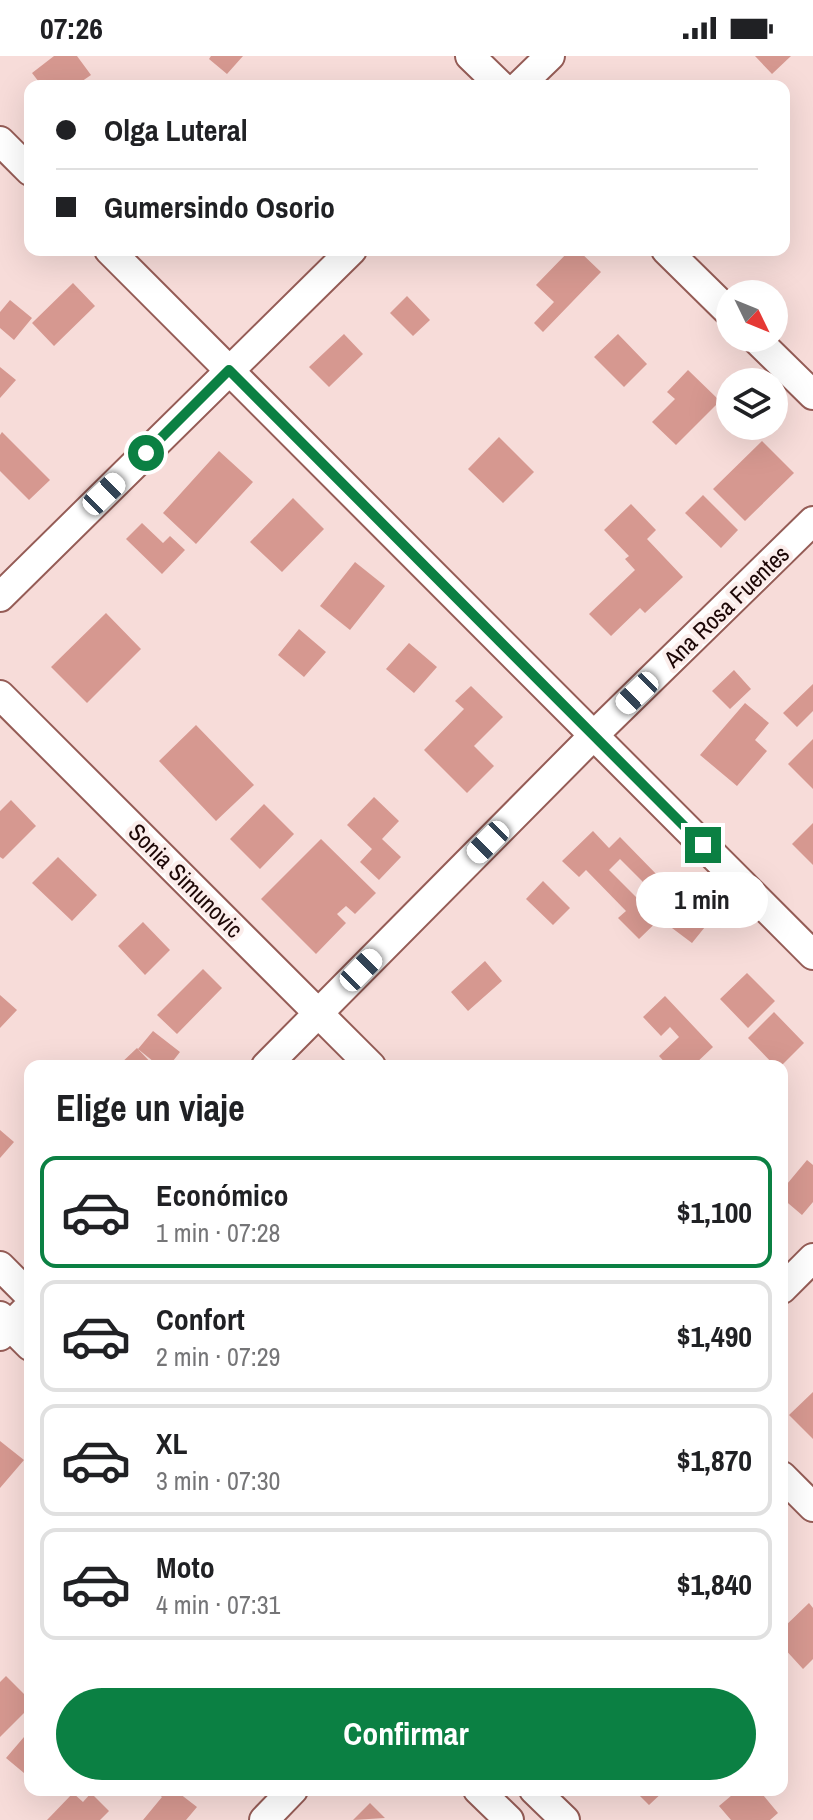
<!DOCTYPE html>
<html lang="es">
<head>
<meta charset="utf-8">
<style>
	body { margin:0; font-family:"Archivo Narrow",sans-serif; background:#f6f6f6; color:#202124; height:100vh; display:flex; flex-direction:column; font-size:30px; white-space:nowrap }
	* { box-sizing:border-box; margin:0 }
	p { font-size:26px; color:#757577 }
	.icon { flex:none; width:44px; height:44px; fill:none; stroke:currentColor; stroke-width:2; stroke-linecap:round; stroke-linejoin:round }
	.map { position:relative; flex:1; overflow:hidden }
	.panel { position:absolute; left:24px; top:1004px; width:764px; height:736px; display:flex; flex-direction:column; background:#fff; border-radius:16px; box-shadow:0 8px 32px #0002 }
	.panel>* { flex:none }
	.top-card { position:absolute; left:24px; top:24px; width:766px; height:176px; border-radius:16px; box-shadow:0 8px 32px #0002; display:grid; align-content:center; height:176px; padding:0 32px; background:#fff }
	.needle { width:52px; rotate:133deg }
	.controls { position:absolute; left:716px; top:224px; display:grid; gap:16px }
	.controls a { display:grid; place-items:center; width:72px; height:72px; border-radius:50%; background:#fff; box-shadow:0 8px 32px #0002; font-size:40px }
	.end { position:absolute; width:36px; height:36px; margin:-18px; border:10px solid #0b8043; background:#fff; box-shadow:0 0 0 4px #fff }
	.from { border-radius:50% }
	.bubble { position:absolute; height:56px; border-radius:28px; background:#fff; box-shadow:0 8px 32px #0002; font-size:26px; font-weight:700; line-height:56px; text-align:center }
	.car { position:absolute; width:24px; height:48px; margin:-24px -12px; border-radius:10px; box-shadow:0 0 6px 2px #0007; background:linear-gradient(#fff 24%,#345 0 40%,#fff 0 76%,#345 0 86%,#fff 0) }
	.top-card b { display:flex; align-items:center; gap:28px; height:76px; font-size:30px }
	.top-card b+b { border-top:2px solid #e0e0e0 }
	.top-card i { width:20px; height:20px; background:#202124 }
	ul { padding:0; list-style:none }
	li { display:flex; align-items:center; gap:24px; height:112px; margin:0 16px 12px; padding:0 16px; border:4px solid #e0e0e0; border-radius:16px }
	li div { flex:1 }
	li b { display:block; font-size:30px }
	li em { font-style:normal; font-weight:700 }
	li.selected { border-color:#0b8043 }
	li>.icon { width:72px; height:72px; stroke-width:1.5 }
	h2 { padding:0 32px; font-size:36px; line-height:96px }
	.cta { display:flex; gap:16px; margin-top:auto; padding:16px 32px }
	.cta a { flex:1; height:92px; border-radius:48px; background:#0b8043; color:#fff; font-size:32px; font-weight:700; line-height:92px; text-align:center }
	.status { display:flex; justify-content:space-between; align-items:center; height:56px; padding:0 40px; background:#fff; direction:ltr }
	.status svg { height:22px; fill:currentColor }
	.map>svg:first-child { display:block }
</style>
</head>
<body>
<div class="status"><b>07:26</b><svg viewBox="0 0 49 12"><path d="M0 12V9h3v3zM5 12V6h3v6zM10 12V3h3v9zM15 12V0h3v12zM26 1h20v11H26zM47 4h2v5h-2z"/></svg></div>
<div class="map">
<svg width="813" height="1764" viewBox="0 0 813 1764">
	<rect width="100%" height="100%" fill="#f7dcd9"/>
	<path fill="#d69890" d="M54 0H77L91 19 75 30H42L32 17Z
		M211 0H243L227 18 209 3Z
		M755 0H791L772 18Z
		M570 194H578L601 216 543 276 534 267 554 246 536 229Z
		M73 227 95 250 54 290 32 267Z
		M407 240 430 264 413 280 390 257Z
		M10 244 32 262 14 284 0 272V256Z
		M344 278 363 298 329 331 309 311Z
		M618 278 647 308 624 331 594 301Z
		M0 311 16 324 0 342Z
		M688 314 720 345 676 389 652 366 675 343 667 336Z
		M2 376 50 424 29 444 0 415V379Z
		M499 381 534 416 503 447 468 413Z
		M762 385 794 417 745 465 713 433Z
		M219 395 253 426 196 488 163 457Z
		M703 439 738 474 721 492 685 457Z
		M293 442 324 473 282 516 250 486Z
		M631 448 656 474 647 483 683 521 645 557 640 552 611 580 589 558 635 514 625 503 629 500 604 474Z
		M142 467 163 487 170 480 185 494 162 518 126 483Z
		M355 506 385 530 350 574 320 550Z
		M106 557 141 593 87 647 51 611Z
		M299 573 326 596 304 621 278 599Z
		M409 587 437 611 414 637 386 613Z
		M734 614 751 633 730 653 712 635Z
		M813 628V655L797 671 783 657Z
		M471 630 503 661 474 690 494 710 467 737 424 694 464 653 455 645Z
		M745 647 769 667 755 684 767 695 737 730 700 699Z
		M196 669 254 729 216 765 159 705Z
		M813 683V733L788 708Z
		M374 741 399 765 382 783 401 801 379 824 360 806 372 793 347 769Z
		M11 744 36 770 3 803 0 801V755Z
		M264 748 294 778 260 813 230 783Z
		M813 767V809L792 788Z
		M593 775 609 792 620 781 660 822 649 832 620 803 609 814 638 843 649 832 670 853 639 883 618 862 626 855 586 814 579 821 562 805Z
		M321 783 376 837 355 858 346 850 337 858 346 867 316 898 261 843Z
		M58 801 97 839 72 865 32 827Z
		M543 825 570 852 553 869 526 843Z
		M680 843 709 866 692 887 664 866Z
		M143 866 170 894 145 919 118 890Z
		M485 905 502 925 468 955 451 936Z
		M203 913 222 932 177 978 157 959Z
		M747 917 775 945 748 972 720 943Z
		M0 939 17 954 0 972Z
		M665 940 713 991 693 1010H668L659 1000 679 981 670 971 661 980 643 961Z
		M774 956 804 987 781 1010H775L748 982Z
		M153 975 180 996 169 1010H159L138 993Z
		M137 992 154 1010H118Z
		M0 1074 14 1086 0 1102Z
		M807 1104 813 1109V1146L802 1159 782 1142V1134Z
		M813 1336V1383L789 1359Z
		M0 1385 24 1404 0 1432Z
		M809 1547 813 1552V1603L803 1613 782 1590V1573Z
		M6 1620 30 1644V1651L0 1681V1626Z
		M30 1674V1722L6 1702Z
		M153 1734H175L197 1751 186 1764H143L162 1741Z
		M634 1734H665L649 1749Z
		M738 1734H759L778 1757 770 1764H731L719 1750Z
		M73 1737 83 1746 91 1737 109 1755 100 1764H47Z
		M370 1747 385 1762 353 1764Z"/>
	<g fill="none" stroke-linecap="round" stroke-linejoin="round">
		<g stroke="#955c56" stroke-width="32">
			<path id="minor" d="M470 0 501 30
				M519 30 550 0
				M0 85 30 115
				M109 194 813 899
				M666 194 730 257
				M755 282 813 339
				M0 541 352 194
				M0 639 371 1010
				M266 1010 594 679 813 465
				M0 1210 30 1240
				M782 1233 813 1202
				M0 1260 30 1290
				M0 1280 30 1250
				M782 1420 813 1451
				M478 1734 509 1764
				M534 1734 565 1764
				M264 1764 293 1734"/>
		</g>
		<use href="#minor" stroke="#fff" stroke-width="28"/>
	</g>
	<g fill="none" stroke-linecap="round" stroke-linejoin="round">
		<path stroke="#0b8043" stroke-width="10" d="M146 397 229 314 703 789"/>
	</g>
	<g text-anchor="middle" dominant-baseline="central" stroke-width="8" stroke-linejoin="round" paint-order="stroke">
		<g font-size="24" fill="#1c0706" stroke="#fbedeb">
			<text transform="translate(726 550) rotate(-44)">Ana Rosa Fuentes</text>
			<text transform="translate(186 824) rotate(45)">Sonia Simunovic</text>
		</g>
	</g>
</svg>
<div class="controls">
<a><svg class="needle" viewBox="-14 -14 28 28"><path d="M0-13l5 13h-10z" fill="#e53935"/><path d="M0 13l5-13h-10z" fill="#757577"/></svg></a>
<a><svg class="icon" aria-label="layers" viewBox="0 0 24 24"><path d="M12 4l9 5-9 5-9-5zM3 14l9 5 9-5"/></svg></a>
</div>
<i class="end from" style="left:146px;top:397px"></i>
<i class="end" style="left:703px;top:789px"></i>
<div class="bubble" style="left:636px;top:816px;width:132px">1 min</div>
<i class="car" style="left:104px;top:438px;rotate:46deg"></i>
<i class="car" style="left:637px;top:637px;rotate:226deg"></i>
<i class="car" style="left:488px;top:786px;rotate:225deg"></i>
<i class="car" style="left:361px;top:914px;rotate:45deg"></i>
<div class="top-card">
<b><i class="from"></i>Olga Luteral</b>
<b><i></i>Gumersindo Osorio</b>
</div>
<section class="panel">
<h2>Elige un viaje</h2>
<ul>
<li class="selected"><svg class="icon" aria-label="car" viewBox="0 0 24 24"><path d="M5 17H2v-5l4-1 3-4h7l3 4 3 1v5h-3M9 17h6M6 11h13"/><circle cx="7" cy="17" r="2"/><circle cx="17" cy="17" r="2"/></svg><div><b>Económico</b><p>1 min · 07:28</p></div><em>$1,100</em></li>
<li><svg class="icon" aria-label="car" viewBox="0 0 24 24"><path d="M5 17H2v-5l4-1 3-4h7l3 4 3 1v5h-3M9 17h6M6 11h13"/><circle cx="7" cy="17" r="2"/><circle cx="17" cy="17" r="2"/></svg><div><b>Confort</b><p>2 min · 07:29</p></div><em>$1,490</em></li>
<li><svg class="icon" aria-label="car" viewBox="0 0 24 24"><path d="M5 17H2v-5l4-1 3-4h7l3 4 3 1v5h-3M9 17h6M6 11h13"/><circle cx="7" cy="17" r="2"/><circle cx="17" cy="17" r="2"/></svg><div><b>XL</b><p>3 min · 07:30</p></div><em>$1,870</em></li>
<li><svg class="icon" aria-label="car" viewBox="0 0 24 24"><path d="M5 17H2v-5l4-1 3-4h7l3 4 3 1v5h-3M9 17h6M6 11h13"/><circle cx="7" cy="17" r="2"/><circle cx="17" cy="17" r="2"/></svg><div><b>Moto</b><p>4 min · 07:31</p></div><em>$1,840</em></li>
</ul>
<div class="cta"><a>Confirmar</a></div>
</section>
</div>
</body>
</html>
